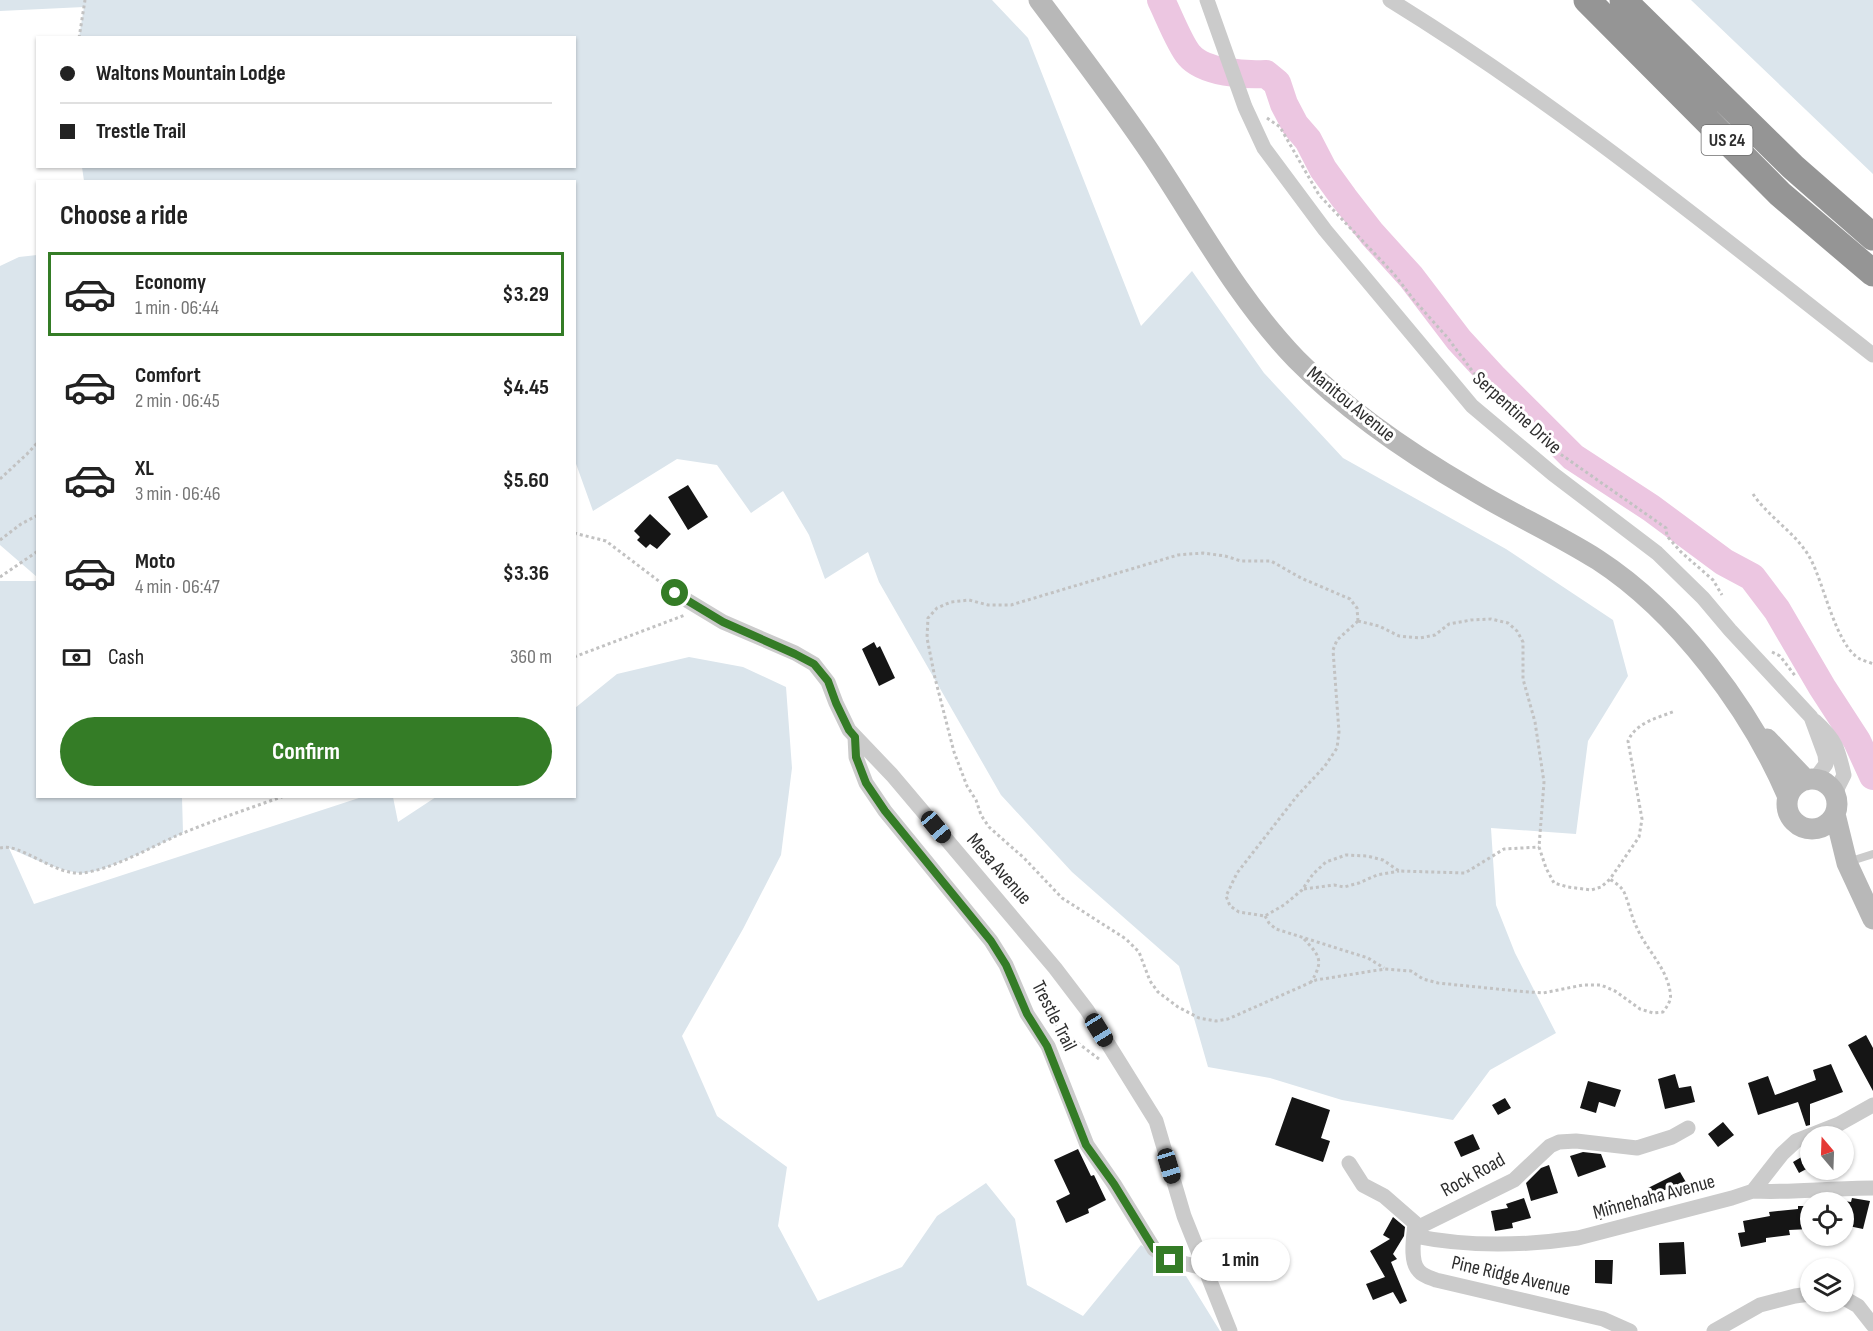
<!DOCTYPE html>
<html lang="en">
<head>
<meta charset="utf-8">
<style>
	body { margin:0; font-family:"Sofia Sans Condensed",sans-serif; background:#f2f2f2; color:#222; height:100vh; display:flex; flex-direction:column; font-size:22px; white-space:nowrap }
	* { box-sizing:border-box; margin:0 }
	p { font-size:20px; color:#767676 }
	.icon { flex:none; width:33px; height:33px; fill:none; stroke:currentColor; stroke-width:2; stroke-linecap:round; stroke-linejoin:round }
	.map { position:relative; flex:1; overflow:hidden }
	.side { position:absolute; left:36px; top:180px; width:540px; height:618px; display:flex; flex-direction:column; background:#fff; border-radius:0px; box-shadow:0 2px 4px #0004 }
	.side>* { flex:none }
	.guide { position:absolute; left:36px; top:36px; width:540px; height:132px; border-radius:0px; box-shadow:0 2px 4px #0004; display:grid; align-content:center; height:132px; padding:0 24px; background:#fff }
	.needle { width:39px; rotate:341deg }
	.fabs { position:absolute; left:1800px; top:1126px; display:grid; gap:12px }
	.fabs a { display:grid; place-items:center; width:54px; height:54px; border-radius:50%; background:#fff; box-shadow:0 2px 4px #0004; font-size:30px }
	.end { position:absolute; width:27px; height:27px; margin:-14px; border:8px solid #347c26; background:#fff; box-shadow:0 0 0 3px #fff }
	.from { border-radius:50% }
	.bubble { position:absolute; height:42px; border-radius:21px; background:#fff; box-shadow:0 2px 4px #0004; font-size:20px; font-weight:700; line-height:42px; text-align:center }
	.car { position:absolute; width:18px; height:36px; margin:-18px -9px; border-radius:8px; box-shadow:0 0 4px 2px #0007; background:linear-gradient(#222 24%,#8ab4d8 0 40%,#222 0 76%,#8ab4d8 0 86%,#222 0) }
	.guide b { display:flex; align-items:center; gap:21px; height:57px; font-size:22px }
	.guide b+b { border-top:2px solid #e0e0e0 }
	.guide i { width:15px; height:15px; background:#222 }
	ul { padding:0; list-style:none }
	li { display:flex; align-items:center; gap:18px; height:84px; margin:0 12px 9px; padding:0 12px; border:3px solid transparent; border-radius:0px }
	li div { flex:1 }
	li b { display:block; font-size:22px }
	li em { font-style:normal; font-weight:700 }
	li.active { border-color:#347c26 }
	li>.icon { width:54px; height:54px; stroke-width:1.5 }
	h2 { padding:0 24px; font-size:27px; line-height:72px }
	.pay { display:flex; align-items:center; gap:15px; height:66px; padding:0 24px; font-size:22px }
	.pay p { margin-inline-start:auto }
	.cta { display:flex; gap:12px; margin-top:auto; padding:12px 24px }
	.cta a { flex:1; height:69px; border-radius:36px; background:#347c26; color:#fff; font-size:24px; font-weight:700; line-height:69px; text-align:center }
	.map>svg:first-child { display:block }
</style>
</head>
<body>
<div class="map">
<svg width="1873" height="1331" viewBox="0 0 1873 1331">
	<rect width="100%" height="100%" fill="#fff"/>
	<path fill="#dbe5ec" d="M0 0H992L1028 38 1141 326 1192 271 1264 373 1343 458 1506 549 1613 620 1628 676 1588 741 1576 834 1491 828 1496 905 1515 953 1556 1033 1490 1070 1453 1120 1342 1100 1270 1078 1208 1067 1179 966 1072 872 1001 795 879 582 868 552 825 579 809 535 783 491 751 513 717 465 677 459 593 511 575 461 574 182 84 181 82 167 574 166V38L79 37 84 7 0 11Z
		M1691 0H1873V174Z
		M37 255H38L37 577 0 545V266L19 257Z
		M0 581H37L38 796 182 797 183 833C163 842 98 876 79 873 55 869 31 858 9 848L34 904 362 797H393L398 822 436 797 574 796 575 708 617 674 689 657 743 667 786 687 792 768 781 855 743 929 682 1036 717 1116 787 1167 778 1226 818 1301 902 1267 937 1216 986 1183 1015 1219 1027 1285 1083 1316 1141 1245 1186 1276 1220 1331H0Z"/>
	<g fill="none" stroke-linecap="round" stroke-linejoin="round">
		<path stroke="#ecc6e1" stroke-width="28" d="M1161 0C1168 14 1180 45 1189 55 1204 73 1245 75 1266 74L1277 83 1284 104 1295 125 1308 140 1323 169 1344 198 1372 234 1411 277 1459 340 1494 378 1573 457 1651 508 1724 562 1752 577 1777 610 1822 687 1857 741 1873 776"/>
	</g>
	<path fill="#151515" d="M688 485 708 517 688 530 668 497Z
		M650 514 671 534 657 549 650 544 646 548 637 540 640 537 634 531Z
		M874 642 877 648 880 646 895 678 879 686 862 649Z
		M1866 1035 1873 1048V1091L1848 1045Z
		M1831 1064 1843 1092 1810 1104V1125L1806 1126 1798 1102 1758 1115 1748 1083 1768 1076 1775 1095 1816 1080 1813 1070Z
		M1675 1074 1679 1088 1691 1086 1695 1102 1665 1109 1658 1079Z
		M1588 1081 1621 1090 1615 1107 1599 1102 1596 1113 1580 1108Z
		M1292 1097 1330 1110 1321 1138 1330 1141 1323 1162 1275 1145Z
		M1505 1098 1511 1108 1498 1115 1492 1105Z
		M1723 1122 1734 1135 1718 1147 1708 1134Z
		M1473 1134 1480 1149 1461 1157 1454 1142Z
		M1078 1149 1091 1176 1094 1175 1106 1200 1088 1209 1089 1213 1066 1223 1056 1201 1070 1194 1054 1160Z
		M1583 1152 1601 1154 1606 1167 1578 1177 1570 1156Z
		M1810 1152V1167L1799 1173 1793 1162Z
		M1549 1165 1558 1193 1531 1201 1526 1183 1541 1168Z
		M1680 1172 1687 1184 1650 1194 1648 1188Z
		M1524 1198 1531 1218 1512 1223 1513 1228 1495 1231 1491 1211 1508 1208 1506 1204Z
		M1852 1198 1870 1201 1863 1229 1844 1225V1201L1851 1202Z
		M1610 1200 1616 1214 1600 1220 1595 1205Z
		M1798 1206H1810V1229L1789 1230 1790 1235 1766 1238V1242L1741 1247 1738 1233 1745 1232 1743 1221 1770 1216 1769 1212 1798 1209Z
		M1393 1217 1405 1227 1404 1236 1393 1254 1397 1259 1391 1262 1407 1301 1400 1304 1393 1292 1373 1300 1366 1284 1385 1277 1370 1251 1390 1239 1383 1235Z
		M1684 1242 1686 1274 1660 1275 1659 1243Z
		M1595 1260H1613L1612 1284 1595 1283Z"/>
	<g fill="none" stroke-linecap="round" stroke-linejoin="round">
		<path stroke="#c2c2c2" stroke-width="3" stroke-dasharray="3 3" stroke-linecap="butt" d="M79 38 85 0
			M1267 118 1280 127 1319 195 1394 274 1414 300 1447 337 1485 388 1526 426 1556 451 1666 528 1667 536 1681 552 1713 580 1722 595
			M0 479 27 454 38 442
			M1753 494C1769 518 1798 534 1811 560 1824 584 1836 646 1860 659 1864 661 1869 662 1873 664
			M574 533 606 541 664 585
			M0 540 21 524 38 515
			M0 577 38 551
			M1358 621 1357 608 1350 599 1301 578 1271 561H1241L1225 556 1203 553 1178 555 1011 605H988L969 600 951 602 937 608 928 618 927 638 935 678 954 752 967 786 976 800 981 815 989 827 1024 858 1062 898 1126 939 1139 952 1150 981 1158 992 1178 1007 1199 1018 1216 1021 1228 1019 1316 980 1385 969 1411 971 1423 979 1438 983 1517 991 1543 993 1583 985H1601L1615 991 1640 1009 1653 1013 1663 1012C1668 1005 1672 1000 1670 991 1666 967 1646 949 1637 928 1631 916 1629 903 1624 892 1621 886 1615 883 1610 879
			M1358 621 1379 626 1399 636 1420 638 1435 635 1449 624 1471 620 1491 619 1508 623 1517 631 1523 642V679L1535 722 1544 782 1539 847 1546 868 1554 883 1568 887 1591 890 1601 887 1610 879 1639 837 1642 819 1628 741C1636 722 1658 718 1675 711
			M1358 621 1337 640 1333 650 1339 732 1337 748 1325 766 1297 796 1237 873 1226 896 1230 906 1239 912 1265 916 1284 905 1302 890 1313 874 1326 862 1346 855 1367 856 1383 860 1399 871 1465 873 1504 849 1539 847
			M1772 652 1780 656 1796 677
			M574 657 685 615
			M0 848C20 842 55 876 82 873 110 870 150 848 176 836 211 821 248 809 284 796
			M1304 889 1334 885 1344 887 1359 883 1377 875 1399 871
			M1265 916 1269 923 1276 929 1368 958 1384 968
			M1304 939C1320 956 1324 961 1311 982
			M1047 1014 1062 1031 1099 1059"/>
		<path stroke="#cbcbcb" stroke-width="8" d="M1848 862 1873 854"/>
		<path stroke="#cbcbcb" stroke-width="15" d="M1207 0 1245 107 1264 148 1325 230 1472 406 1553 474 1657 553 1703 598 1730 630 1811 717 1825 755 1826 764 1815 779
			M1390 0C1561 105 1715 232 1873 355
			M675 593 723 622 795 653 814 664 828 682 836 703 849 730 892 775 1055 968 1087 1010 1156 1121 1184 1216 1230 1331
			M1815 721C1836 740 1838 749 1844 775L1835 793
			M855 737 856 757 866 783 885 811 991 941 1006 965 1027 1014 1048 1046 1087 1145 1114 1184 1154 1249 1170 1260 1204 1268
			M1349 1163 1363 1185 1384 1196 1415 1223C1414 1236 1409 1261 1419 1271 1423 1276 1431 1278 1436 1280L1603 1319 1630 1331
			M1753 1191C1793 1193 1833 1188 1873 1188
			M1414 1236C1468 1247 1523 1246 1578 1238L1732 1198 1753 1191 1782 1154 1796 1141 1839 1124 1873 1105
			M1414 1236 1421 1226 1514 1180 1550 1146 1559 1142 1576 1141 1637 1148 1672 1137 1688 1128
			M1844 1298 1858 1306 1873 1325
			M1714 1331 1760 1305 1795 1296 1810 1294"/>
		<path stroke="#b8b8b8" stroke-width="21" d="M1039 0C1078 52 1118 104 1154 158 1199 226 1239 300 1296 359 1346 410 1409 453 1471 489 1512 514 1557 534 1598 560 1678 612 1751 710 1788 797
			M1767 739 1806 780
			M1787 804a25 25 0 1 1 50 0a25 25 0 1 1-50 0Z
			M1835 814 1847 863 1873 919"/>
		<path stroke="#959595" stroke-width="27" d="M1587 0 1780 194 1873 273
			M1623 0 1793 167 1873 237"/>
	</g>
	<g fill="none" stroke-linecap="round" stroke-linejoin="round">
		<path stroke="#347c26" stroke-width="8" d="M675 593 723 622 795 654 814 664 828 681 836 703 849 730 855 737 856 757 866 783 885 811 991 941 1006 965 1027 1014 1047 1046 1086 1145 1114 1184 1154 1249 1170 1260"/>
	</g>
	<g text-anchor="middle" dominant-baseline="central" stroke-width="6" stroke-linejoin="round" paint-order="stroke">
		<rect fill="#fff" stroke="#6d6d6d" stroke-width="1.5" x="1701.5" y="125" width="51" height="30" rx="4.5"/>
		<g font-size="18" font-weight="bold" fill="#2e2e2e">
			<text x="1727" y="140">US 24</text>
		</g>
		<g font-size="20" fill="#2e2e2e" stroke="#fff">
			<text transform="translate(1351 404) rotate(39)">Manitou Avenue</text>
			<text transform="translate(1517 413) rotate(42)">Serpentine Drive</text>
			<text transform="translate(999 869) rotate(49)">Mesa Avenue</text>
			<text transform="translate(1054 1016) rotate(63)">Trestle Trail</text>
			<text transform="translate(1473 1175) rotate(-29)">Rock Road</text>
			<text transform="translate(1654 1197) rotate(-15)">Minnehaha Avenue</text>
			<text transform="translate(1511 1276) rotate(13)">Pine Ridge Avenue</text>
		</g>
	</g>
</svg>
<div class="fabs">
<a><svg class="needle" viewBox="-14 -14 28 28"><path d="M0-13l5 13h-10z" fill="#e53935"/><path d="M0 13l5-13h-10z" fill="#767676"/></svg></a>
<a><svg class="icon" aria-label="locate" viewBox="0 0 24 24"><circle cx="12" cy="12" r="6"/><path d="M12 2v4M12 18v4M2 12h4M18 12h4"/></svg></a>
<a><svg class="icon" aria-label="layers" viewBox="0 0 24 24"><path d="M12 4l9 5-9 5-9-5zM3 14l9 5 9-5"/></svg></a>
</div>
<i class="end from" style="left:675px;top:593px"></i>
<i class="end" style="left:1170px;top:1260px"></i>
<div class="bubble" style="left:1191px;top:1239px;width:99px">1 min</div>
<i class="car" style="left:936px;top:827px;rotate:140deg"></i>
<i class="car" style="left:1099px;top:1030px;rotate:148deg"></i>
<i class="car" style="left:1169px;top:1166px;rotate:163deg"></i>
<div class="guide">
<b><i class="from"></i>Waltons Mountain Lodge</b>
<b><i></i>Trestle Trail</b>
</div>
<section class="side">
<h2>Choose a ride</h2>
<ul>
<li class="active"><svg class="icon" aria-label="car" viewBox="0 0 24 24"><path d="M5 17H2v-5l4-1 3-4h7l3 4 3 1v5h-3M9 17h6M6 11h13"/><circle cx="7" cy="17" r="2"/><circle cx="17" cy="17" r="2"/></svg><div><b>Economy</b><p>1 min · 06:44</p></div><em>$3.29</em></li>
<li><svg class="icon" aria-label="car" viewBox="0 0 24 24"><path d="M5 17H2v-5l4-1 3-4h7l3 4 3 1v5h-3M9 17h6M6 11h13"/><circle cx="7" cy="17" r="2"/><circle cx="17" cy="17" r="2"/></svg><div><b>Comfort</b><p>2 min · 06:45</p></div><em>$4.45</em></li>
<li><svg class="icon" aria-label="car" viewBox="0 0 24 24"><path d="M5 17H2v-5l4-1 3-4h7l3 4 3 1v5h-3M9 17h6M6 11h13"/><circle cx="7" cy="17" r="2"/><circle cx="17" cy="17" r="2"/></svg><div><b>XL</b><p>3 min · 06:46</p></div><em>$5.60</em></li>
<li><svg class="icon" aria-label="car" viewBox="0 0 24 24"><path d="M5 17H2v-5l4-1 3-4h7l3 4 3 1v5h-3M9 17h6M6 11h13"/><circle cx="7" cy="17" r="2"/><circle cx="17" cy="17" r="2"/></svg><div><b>Moto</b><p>4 min · 06:47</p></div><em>$3.36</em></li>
</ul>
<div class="pay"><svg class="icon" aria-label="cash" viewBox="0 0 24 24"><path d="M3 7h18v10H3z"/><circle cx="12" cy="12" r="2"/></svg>Cash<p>360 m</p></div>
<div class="cta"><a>Confirm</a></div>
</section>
</div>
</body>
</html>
